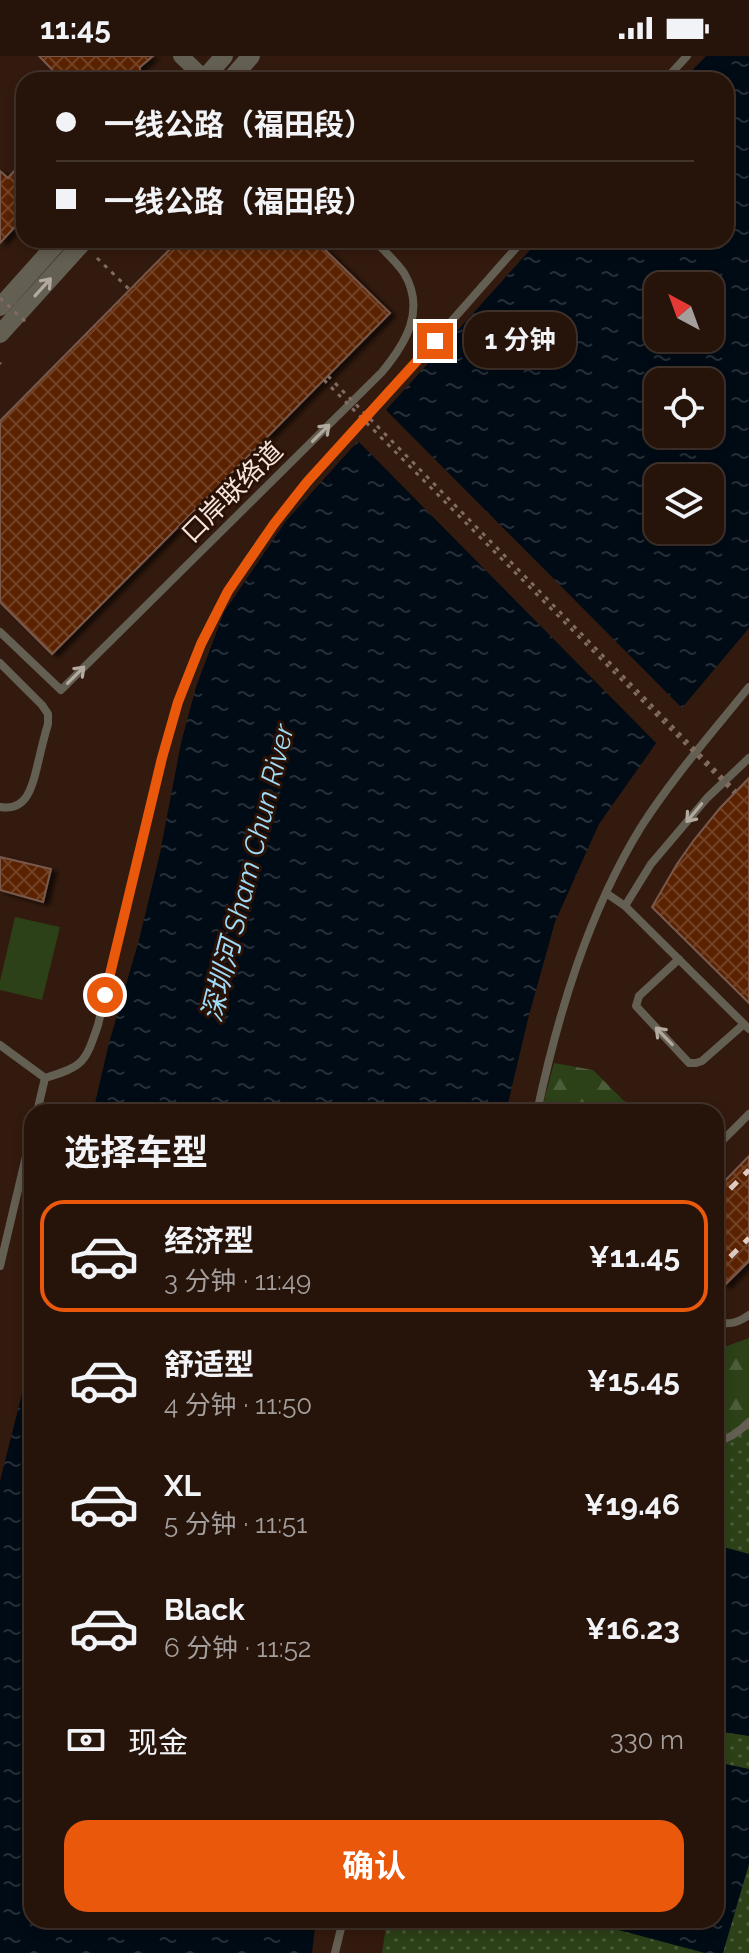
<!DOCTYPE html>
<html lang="zh">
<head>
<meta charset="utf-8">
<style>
	body { margin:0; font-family:Raleway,"Noto Sans SC",sans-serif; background:#2e1d13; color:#f1f3f6; height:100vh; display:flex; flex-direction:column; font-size:30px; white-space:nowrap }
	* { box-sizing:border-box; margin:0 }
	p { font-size:26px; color:#a49e9c }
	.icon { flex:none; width:44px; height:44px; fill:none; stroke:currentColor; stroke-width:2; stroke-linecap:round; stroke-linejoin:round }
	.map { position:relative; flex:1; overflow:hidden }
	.details { position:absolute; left:24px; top:1048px; width:700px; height:824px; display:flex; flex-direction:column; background:#26140a; border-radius:24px; box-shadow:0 4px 12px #0003,0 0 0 2px #42332b }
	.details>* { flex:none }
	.top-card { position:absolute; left:16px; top:16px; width:718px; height:176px; border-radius:24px; box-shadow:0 4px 12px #0003,0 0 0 2px #42332b; display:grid; align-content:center; height:176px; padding:0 40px; background:#26140a }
	.needle { width:52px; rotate:319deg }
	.buttons { position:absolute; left:644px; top:216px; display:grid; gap:16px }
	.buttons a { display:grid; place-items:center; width:80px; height:80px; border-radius:16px; background:#26140a; box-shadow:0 4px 12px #0003,0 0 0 2px #42332b; font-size:40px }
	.end { position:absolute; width:36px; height:36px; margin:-18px; border:10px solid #ea580c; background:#fff; box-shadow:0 0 0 4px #fff }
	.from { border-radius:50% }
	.bubble { position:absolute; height:56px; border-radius:24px; background:#26140a; box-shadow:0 4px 12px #0003,0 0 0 2px #42332b; font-size:26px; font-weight:700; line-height:56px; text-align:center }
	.top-card b { display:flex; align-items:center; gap:28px; height:76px; font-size:30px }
	.top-card b+b { border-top:2px solid #42332b }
	.top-card i { width:20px; height:20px; background:#f1f3f6 }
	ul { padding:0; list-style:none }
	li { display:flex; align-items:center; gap:24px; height:112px; margin:0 16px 12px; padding:0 24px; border:4px solid transparent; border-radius:24px }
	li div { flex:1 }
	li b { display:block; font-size:30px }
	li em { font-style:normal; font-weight:700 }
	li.active { border-color:#ea580c }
	li>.icon { width:72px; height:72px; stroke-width:1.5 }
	h2 { padding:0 40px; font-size:36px; line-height:96px }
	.pay { display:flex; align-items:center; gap:20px; height:88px; padding:0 40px; font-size:30px }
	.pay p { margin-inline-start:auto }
	.action { display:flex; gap:16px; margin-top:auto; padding:16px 40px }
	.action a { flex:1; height:92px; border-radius:24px; background:#ea580c; color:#fff; font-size:32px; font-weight:700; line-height:92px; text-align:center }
	.status { display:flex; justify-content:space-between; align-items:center; height:56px; padding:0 40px; background:#26140a; direction:ltr }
	.status svg { height:22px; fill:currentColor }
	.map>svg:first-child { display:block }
</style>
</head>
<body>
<div class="status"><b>11:45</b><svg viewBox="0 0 49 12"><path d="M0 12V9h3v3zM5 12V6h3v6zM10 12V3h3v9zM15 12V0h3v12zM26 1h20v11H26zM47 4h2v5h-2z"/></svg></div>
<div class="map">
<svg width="749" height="1897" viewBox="0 0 749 1897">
	<defs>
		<pattern id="forest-firs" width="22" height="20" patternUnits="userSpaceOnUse" patternTransform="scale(2)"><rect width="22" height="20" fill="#2c4117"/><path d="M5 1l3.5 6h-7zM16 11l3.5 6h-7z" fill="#4b5c38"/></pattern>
		<pattern id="park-dots" width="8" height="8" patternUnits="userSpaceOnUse" patternTransform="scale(2)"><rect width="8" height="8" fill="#2c4117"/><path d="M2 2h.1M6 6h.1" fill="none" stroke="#4b5c38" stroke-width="1.8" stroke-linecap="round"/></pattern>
		<pattern id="water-ripples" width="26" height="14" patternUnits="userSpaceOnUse" patternTransform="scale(2)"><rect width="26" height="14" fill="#000b15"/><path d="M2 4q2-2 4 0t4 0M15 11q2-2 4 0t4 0" fill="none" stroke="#262e37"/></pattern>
		<pattern id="building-cross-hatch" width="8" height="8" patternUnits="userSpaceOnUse" patternTransform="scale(2)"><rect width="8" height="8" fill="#5a2202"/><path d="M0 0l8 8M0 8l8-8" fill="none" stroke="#724226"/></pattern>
		<filter id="shadow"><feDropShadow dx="5.5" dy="3" stdDeviation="2" flood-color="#0009"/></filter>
	</defs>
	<rect width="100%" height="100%" fill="#331a0e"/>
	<path fill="#2c4117" d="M15 861 60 871 42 944 0 934V925Z"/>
	<path fill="url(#forest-firs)" d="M554 1007 593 1014 635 1056H541Z
		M749 1282V1367L716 1379V1294Z"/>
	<path fill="url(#park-dots)" d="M749 1367V1897H382L387 1864H716V1379Z"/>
	<path fill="url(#water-ripples)" fill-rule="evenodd" d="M706 0H749V572L676 659 599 768 555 866 528 963 506 1056H93L109 987 139 884 160 797 181 687 196 631 224 556 286 465 539 184H726V24H683ZM658 230H710V282H658ZM658 326H710V378H658ZM658 422H710V474H658Z
		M32 1298V1864H316L312 1897H0V1425Z
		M716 1489 749 1498V1680L716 1675Z
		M716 1706 749 1713V1808L723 1897H705L581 1864H716Z"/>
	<path fill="#331a0e" d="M383 351 685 655 659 690 355 382Z"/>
	<path fill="url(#building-cross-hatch)" stroke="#78594c" stroke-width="2" filter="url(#shadow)" d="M39 0H153L140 11V24H62Z
		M24 104V161L0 187V115L8 122Z
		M179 184H315L390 257 52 598 0 546V365Z
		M749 722V947L652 851 677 808 694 784 720 752Z
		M0 801 51 813 43 846 0 834Z
		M749 1100V1205L725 1229 716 1221V1134Z"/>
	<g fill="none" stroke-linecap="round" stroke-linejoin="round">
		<path stroke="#826c61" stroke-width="3" stroke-dasharray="4 6" stroke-linecap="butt" d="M97 202 130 234
			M0 307 1 308"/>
		<path stroke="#635f52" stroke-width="8" d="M665 24 687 0
			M0 576 61 634 382 316C406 287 426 254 404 217 396 205 384 195 374 184
			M0 607 42 649 48 658V668C44 681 41 694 38 707 33 728 28 756 0 751
			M606 837 625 850 651 808 707 742 749 702
			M625 850 749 973
			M679 903 639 940 636 950 689 1007H696L702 1005 744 968
			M0 989 45 1022C84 1010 85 1007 98 969 113 906 128 843 143 781 158 716 173 651 200 590 241 495 314 418 383 343 430 290 477 237 523 184
			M37 1056 45 1022
			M537 1056C558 958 588 857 641 771 673 721 712 677 749 631
			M716 1091 749 1058
			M0 1210 32 1075
			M716 1266C729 1269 738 1267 749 1259
			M716 1386C729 1383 740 1375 749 1366
			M335 1897 343 1864"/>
		<path stroke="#635f52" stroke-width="16" d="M181 0 204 22"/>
		<path stroke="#635f52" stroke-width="18" d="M203 24 224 0
			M230 24 251 0
			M0 251 60 184
			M0 278 85 184"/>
		<path stroke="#dfccc3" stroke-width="5" stroke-dasharray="10 10" stroke-linecap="butt" d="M716 1147 749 1114
			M716 1215 749 1182"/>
		<path stroke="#826c61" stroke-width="3" stroke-dasharray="4 6" stroke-linecap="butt" d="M0 242 26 266
			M328 320 736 735
			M324 324 734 737"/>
	</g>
	<defs><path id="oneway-shaft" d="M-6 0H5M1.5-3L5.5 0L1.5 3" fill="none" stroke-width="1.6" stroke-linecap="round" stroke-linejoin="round" transform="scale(2)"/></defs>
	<g stroke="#b4a99e">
		<use href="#oneway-shaft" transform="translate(43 231) rotate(-48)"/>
		<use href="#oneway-shaft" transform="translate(321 377) rotate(-45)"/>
		<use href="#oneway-shaft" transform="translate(76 619) rotate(-45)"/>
		<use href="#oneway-shaft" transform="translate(694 757) rotate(130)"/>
		<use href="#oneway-shaft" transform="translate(664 980) rotate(-134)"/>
	</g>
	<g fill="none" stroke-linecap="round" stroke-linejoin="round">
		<path stroke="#ea580c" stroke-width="10" d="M105 939 162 702 178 646 201 588 228 535 274 468 307 426 435 285"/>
	</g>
	<g text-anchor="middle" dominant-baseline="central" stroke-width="6" stroke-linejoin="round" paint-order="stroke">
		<g font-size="26" fill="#f7e5dd" stroke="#291105">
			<text transform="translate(232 436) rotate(-45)">口岸联络道</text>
		</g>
		<g font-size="28" font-style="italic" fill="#9fdaf7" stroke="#291105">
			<text transform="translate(248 817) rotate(-76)">深圳河 Sham Chun River</text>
		</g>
	</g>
</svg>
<div class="buttons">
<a><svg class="needle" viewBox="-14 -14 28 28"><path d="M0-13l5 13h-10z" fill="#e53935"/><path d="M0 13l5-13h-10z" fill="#a49e9c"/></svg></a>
<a><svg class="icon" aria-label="locate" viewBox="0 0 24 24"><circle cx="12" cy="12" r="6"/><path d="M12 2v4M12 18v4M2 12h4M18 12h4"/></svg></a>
<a><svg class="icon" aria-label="layers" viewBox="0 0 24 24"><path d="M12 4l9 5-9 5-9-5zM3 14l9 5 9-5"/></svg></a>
</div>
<i class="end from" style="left:105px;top:939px"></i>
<i class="end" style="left:435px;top:285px"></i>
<div class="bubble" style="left:464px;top:256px;width:112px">1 分钟</div>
<div class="top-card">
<b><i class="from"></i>一线公路（福田段）</b>
<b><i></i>一线公路（福田段）</b>
</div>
<section class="details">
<h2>选择车型</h2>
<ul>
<li class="active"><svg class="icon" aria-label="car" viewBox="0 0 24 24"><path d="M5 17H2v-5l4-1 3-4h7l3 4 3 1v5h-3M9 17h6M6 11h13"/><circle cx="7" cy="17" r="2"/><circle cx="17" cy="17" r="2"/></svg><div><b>经济型</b><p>3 分钟 · 11:49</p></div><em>¥11.45</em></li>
<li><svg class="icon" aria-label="car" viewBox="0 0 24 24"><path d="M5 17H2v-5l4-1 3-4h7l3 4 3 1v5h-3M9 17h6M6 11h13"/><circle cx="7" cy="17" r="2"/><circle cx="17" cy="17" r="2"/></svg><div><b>舒适型</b><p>4 分钟 · 11:50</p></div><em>¥15.45</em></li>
<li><svg class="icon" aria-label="car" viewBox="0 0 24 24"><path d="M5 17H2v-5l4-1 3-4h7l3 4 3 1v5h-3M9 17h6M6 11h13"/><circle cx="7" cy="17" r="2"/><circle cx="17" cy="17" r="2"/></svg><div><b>XL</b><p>5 分钟 · 11:51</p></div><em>¥19.46</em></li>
<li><svg class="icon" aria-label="car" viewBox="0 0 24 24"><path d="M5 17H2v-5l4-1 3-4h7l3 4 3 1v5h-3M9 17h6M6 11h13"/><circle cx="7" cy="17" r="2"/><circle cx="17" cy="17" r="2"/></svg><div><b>Black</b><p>6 分钟 · 11:52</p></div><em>¥16.23</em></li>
</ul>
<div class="pay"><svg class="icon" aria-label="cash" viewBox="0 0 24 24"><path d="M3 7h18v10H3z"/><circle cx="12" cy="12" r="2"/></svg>现金<p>330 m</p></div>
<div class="action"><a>确认</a></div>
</section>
</div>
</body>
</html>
